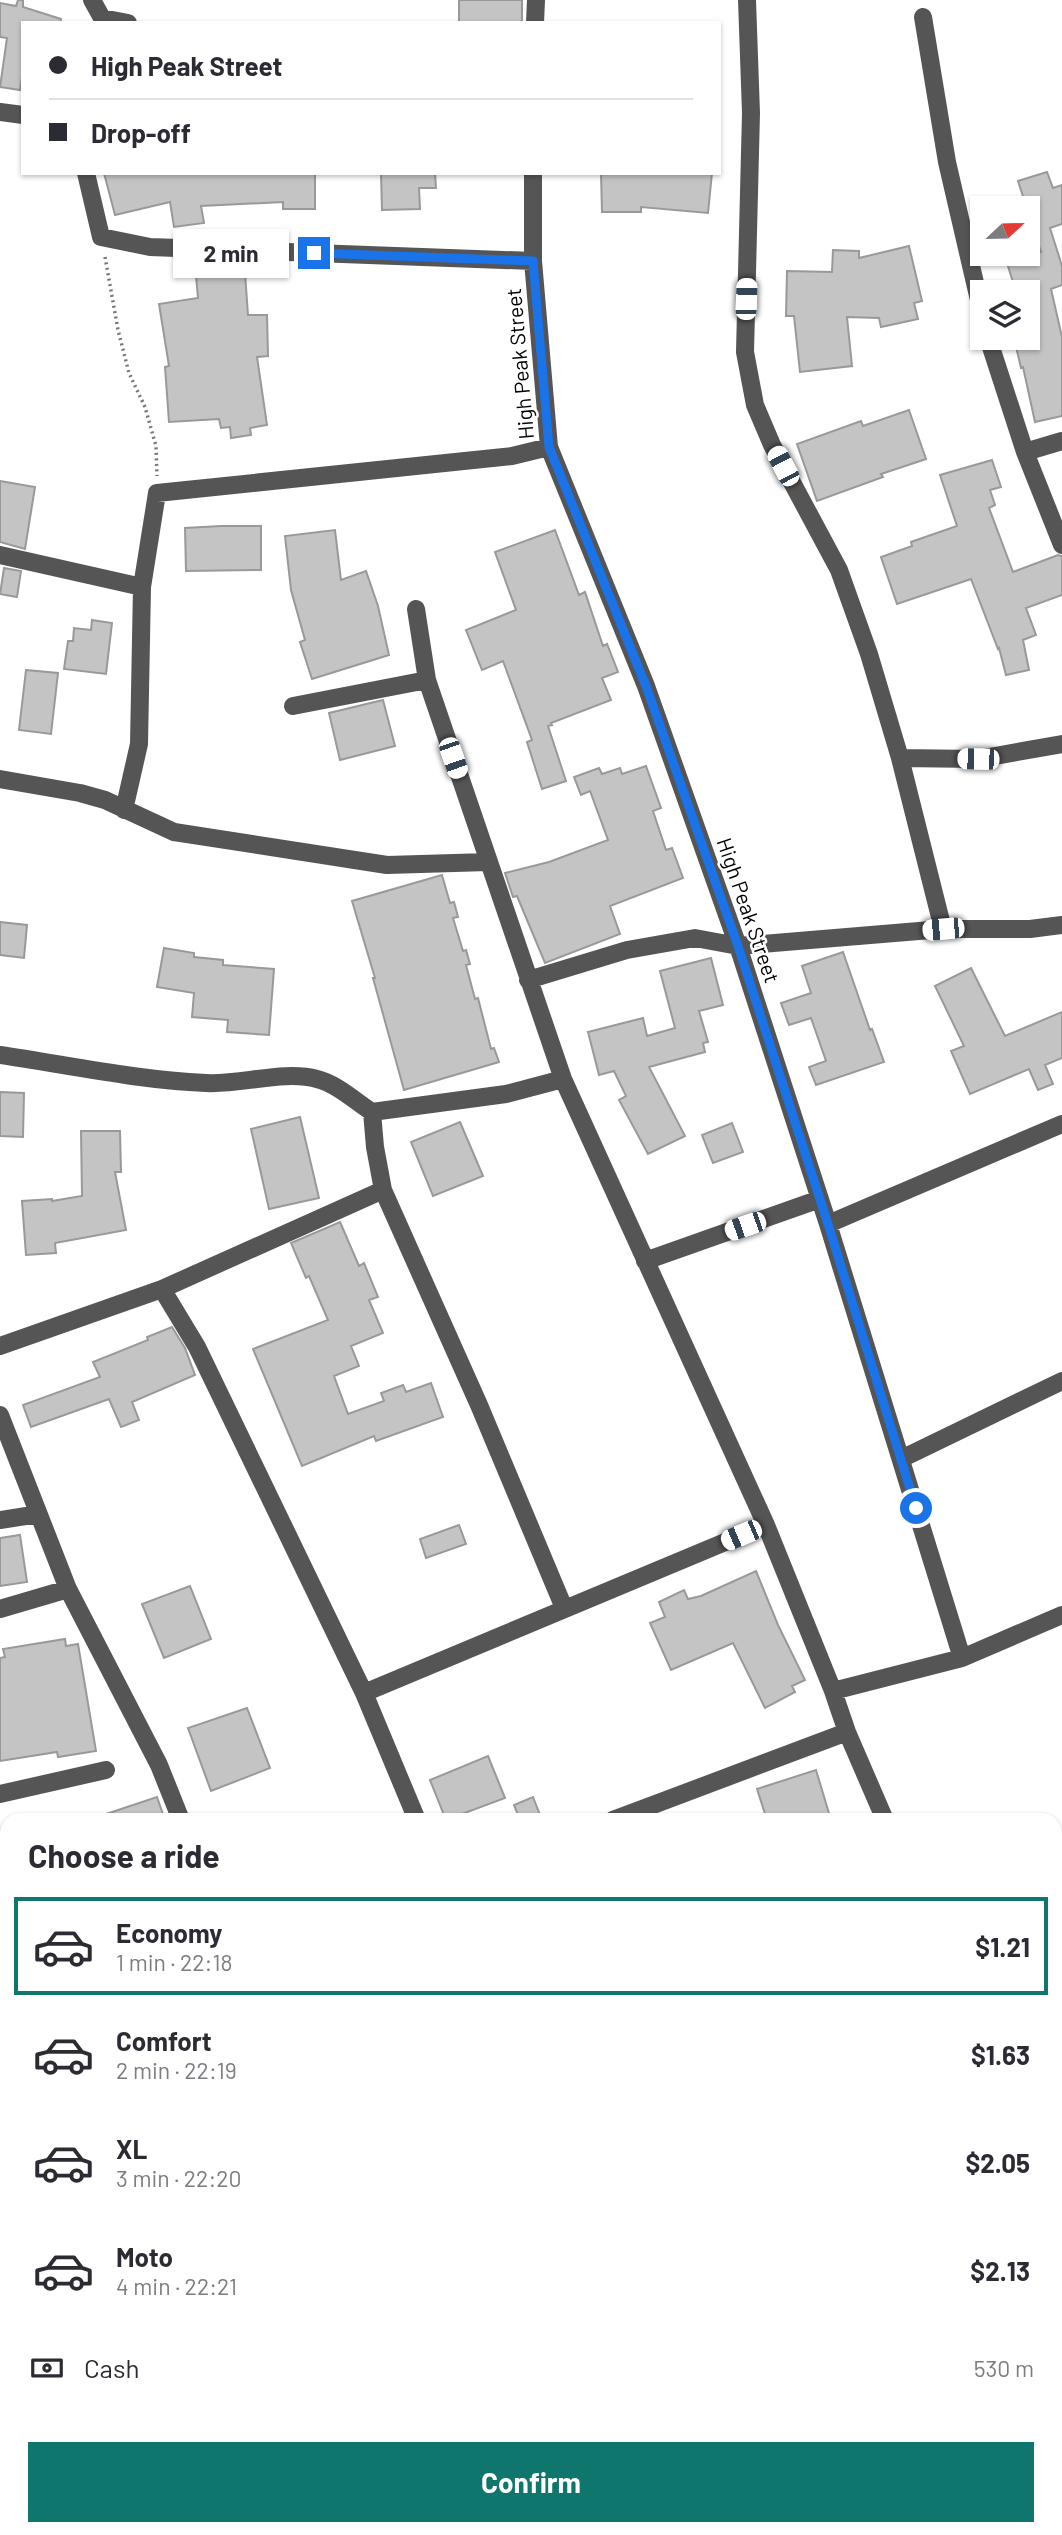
<!DOCTYPE html>
<html lang="en">
<head>
<meta charset="utf-8">
<style>
	body { margin:0; font-family:Barlow,sans-serif; background:#f7f7f7; color:#2b2b33; height:100vh; display:flex; flex-direction:column; font-size:26px; white-space:nowrap }
	* { box-sizing:border-box; margin:0 }
	p { font-size:23px; color:#7c7c81 }
	.icon { flex:none; width:38px; height:38px; fill:none; stroke:currentColor; stroke-width:2; stroke-linecap:round; stroke-linejoin:round }
	.map { position:relative; flex:1; overflow:hidden }
	.panel { position:absolute; left:0px; top:1813px; width:1062px; height:723px; display:flex; flex-direction:column; background:#fff; border-radius:21px 21px 0 0; box-shadow:0 2px 5px #0004 }
	.panel>* { flex:none }
	.hud { position:absolute; left:21px; top:21px; width:700px; height:154px; border-radius:0px; box-shadow:0 2px 5px #0004; display:grid; align-content:center; height:154px; padding:0 28px; background:#fff }
	.needle { width:46px; rotate:68deg }
	.controls { position:absolute; left:970px; top:196px; display:grid; gap:14px }
	.controls a { display:grid; place-items:center; width:70px; height:70px; border-radius:0px; background:#fff; box-shadow:0 2px 5px #0004; font-size:35px }
	.end { position:absolute; width:32px; height:32px; margin:-16px; border:9px solid #1a73e8; background:#fff; box-shadow:0 0 0 4px #fff }
	.from { border-radius:50% }
	.bubble { position:absolute; height:49px; border-radius:0px; background:#fff; box-shadow:0 2px 5px #0004; font-size:23px; font-weight:700; line-height:49px; text-align:center }
	.car { position:absolute; width:21px; height:42px; margin:-21px -10px; border-radius:9px; box-shadow:0 0 5px 2px #0007; background:linear-gradient(#fff 24%,#345 0 40%,#fff 0 76%,#345 0 86%,#fff 0) }
	.hud b { display:flex; align-items:center; gap:24px; height:66px; font-size:26px }
	.hud b+b { border-top:2px solid #e1e1e2 }
	.hud i { width:18px; height:18px; background:#2b2b33 }
	ul { padding:0; list-style:none }
	li { display:flex; align-items:center; gap:21px; height:98px; margin:0 14px 10px; padding:0 14px; border:4px solid transparent; border-radius:0px }
	li div { flex:1 }
	li b { display:block; font-size:26px }
	li em { font-style:normal; font-weight:700 }
	li.active { border-color:#0f766e }
	li>.icon { width:63px; height:63px; stroke-width:1.5 }
	h2 { padding:0 28px; font-size:32px; line-height:84px }
	.pay { display:flex; align-items:center; gap:18px; height:77px; padding:0 28px; font-size:26px }
	.pay p { margin-inline-start:auto }
	.primary-button { display:flex; gap:14px; margin-top:auto; padding:14px 28px }
	.primary-button a { flex:1; height:80px; border-radius:0px; background:#0f766e; color:#fff; font-size:28px; font-weight:700; line-height:80px; text-align:center }
	.map>svg:first-child { display:block }
</style>
</head>
<body>
<div class="map">
<svg width="1062" height="2535" viewBox="0 0 1062 2535">
	<rect width="100%" height="100%" fill="#fff"/>
	<path fill="#c4c4c4" stroke="#999" stroke-width="2" d="M18 0H23V7L61 19 60 23H23V70L20 90 0 87 7 38 0 37V3L16 6Z
		M459 0H522V23H459Z
		M1047 172 1053 188 1062 185V224L1050 228 1062 266V285L1051 289 1062 337V416L1035 422 1023 367 1021 368 1014 338H1027V292H1016L1007 263 1041 252 1018 181Z
		M104 173H315V209H283V202L201 206 204 223 174 227 170 202 115 215Z
		M381 173H435L436 188H419L420 209 382 210Z
		M601 173H712L708 213 641 207V212H602Z
		M909 246 922 301 914 303 918 319 881 327 879 318 847 317 852 366 800 372 794 316H786L787 271 832 272 833 250 859 251V258Z
		M245 273 248 315H267L268 356 257 357 267 425 250 428 251 435 231 438 230 427 221 428 219 419 169 422 165 367 169 366 159 304 198 298 196 276Z
		M909 410 926 459 881 474 883 477 817 501 797 444 861 421 863 426Z
		M992 460 1001 487 990 490 995 505 989 508 1013 572 1058 555 1062 556V595L1026 608 1036 635 1023 640 1029 670 1006 675 999 648 998 649 971 579 897 604 881 557 912 546 911 542 957 526 940 475Z
		M0 481 35 487 25 549 0 542Z
		M221 526H261V570L186 571 185 528Z
		M335 530 341 580 366 571 378 606 389 655 312 679 300 642 305 640 291 590 285 536Z
		M555 530 579 595 585 592 603 646 607 644 618 672 602 678 611 700 551 723 552 725 548 726 566 781 542 789 527 742 532 740 503 661 482 670 466 630 516 610 495 552Z
		M4 568 21 571 17 597 0 594Z
		M92 620 112 623 106 674 64 669 68 641H73L74 628 91 630Z
		M26 670 58 673 51 734 19 730Z
		M383 700 395 746 340 760 329 713Z
		M646 766 661 808 653 811 666 850 672 848 683 878 610 906 620 934 545 963 517 896 513 897 505 873 549 862 608 840 590 791 581 795 574 777 599 768 602 774 620 768 622 774Z
		M442 875 450 903 454 902 458 917 453 918 463 951 466 950 470 964 466 965 475 999 478 998 491 1049 494 1048 499 1062 404 1090 373 978H375L352 901Z
		M0 922 27 925 24 958 0 955Z
		M164 948 194 953V957L223 960V965L274 969 269 1035 227 1032 228 1020 192 1017 194 993 157 987Z
		M843 952 870 1030 872 1029 884 1062 816 1085 809 1067 826 1061 811 1018 789 1025 781 1003 811 993 802 966Z
		M711 958 723 1005 699 1011 708 1042 703 1043 705 1052 649 1067 685 1136 648 1154 619 1100 626 1096 614 1071 599 1075 588 1032 643 1018 647 1036 675 1028 660 971Z
		M971 968 1005 1036 1062 1012V1058L1045 1065 1053 1084 1038 1090 1029 1069 970 1094 951 1051 964 1046 935 986Z
		M0 1092 24 1093 23 1137 0 1136Z
		M300 1117 319 1198 269 1209 251 1129Z
		M460 1122 483 1176 433 1196 411 1142Z
		M732 1123 743 1152 713 1163 702 1135Z
		M81 1131H120L121 1172H115L126 1230 55 1243 56 1253 26 1255 22 1201 52 1199V1201L82 1196Z
		M340 1222 359 1266 364 1263 378 1297 369 1300 383 1333 351 1346 359 1366 334 1376 348 1414 384 1401 381 1393 403 1385 406 1392 431 1383 443 1417 376 1441 374 1436 302 1466 253 1349 328 1320 309 1276 306 1278 291 1243Z
		M172 1327 185 1348 195 1375 132 1402 139 1420 121 1427 109 1399 31 1427 23 1405 100 1377 93 1362 148 1340 147 1337Z
		M459 1525 466 1544 426 1558 420 1539Z
		M20 1535 27 1582 0 1586V1538Z
		M756 1571 778 1625 805 1680 792 1686 795 1692 765 1708 733 1643 671 1670 650 1623 665 1617 659 1602 684 1590 688 1599 701 1596Z
		M190 1586 211 1639 164 1658 142 1604Z
		M65 1639 66 1646 78 1644 96 1751 58 1757 57 1752 0 1761V1658L5 1657 3 1649Z
		M247 1708 270 1768 211 1791 188 1728Z
		M488 1756 505 1798 446 1820 430 1780Z
		M816 1770 831 1820H767L757 1789Z
		M157 1797 165 1820H97V1817Z
		M533 1797 542 1820H520L514 1805Z"/>
	<g fill="none" stroke-linecap="round" stroke-linejoin="round">
		<path stroke="#777" stroke-width="3.5" stroke-dasharray="2 3.5" stroke-linecap="butt" d="M105 257 118 330 129 373 145 407 156 446 157 476"/>
		<path stroke="#555" stroke-width="18" d="M92 0 102 18 128 23
			M747 0 751 113 745 352 755 405 772 445 839 570 869 654 900 758 978 759 1062 744
			M923 17 947 162 982 313
			M535 23 536 0
			M0 112 23 115
			M86 173 101 237 150 247 533 261
			M533 173V261L549 447 646 686 738 946 828 1224 962 1658
			M988 338 1025 452 1062 545
			M1025 452 1062 441
			M0 555 142 587
			M416 609 427 680 563 1079 766 1525 833 1691 847 1732 885 1820
			M293 706 427 680
			M900 758 943 929
			M0 779 80 793 105 800 174 832 387 865 488 862
			M124 810 139 744 142 587 157 493 512 456 549 447
			M528 980 627 950 695 938 738 946 943 929H1030L1062 925
			M0 1055C68 1065 137 1080 206 1083 241 1085 284 1070 317 1079 337 1084 355 1101 372 1112L506 1094 563 1079
			M372 1112 375 1147 383 1190 479 1405 564 1608
			M383 1190 162 1289 197 1347 364 1693 417 1820
			M828 1224 1062 1124
			M645 1261 820 1199
			M0 1346 162 1289
			M0 1415 68 1589 159 1765 181 1820
			M901 1459 1062 1381
			M0 1520 39 1514
			M0 1609 68 1589
			M833 1691 962 1658 1062 1615
			M364 1693 766 1525
			M0 1794 106 1770
			M613 1820 847 1732
			M1055 1993 1062 1990
			M0 2025 7 2023
			M0 2157 7 2155
			M1055 2297 1062 2294
			M0 2373 7 2370
			M0 2429 7 2426
			M0 2446 7 2460
			M1055 2487 1062 2502
			M40 2529 43 2535
			M385 2529 387 2535
			M562 2529 564 2535
			M929 2529 932 2535"/>
	</g>
	<g fill="none" stroke-linecap="round" stroke-linejoin="round">
		<path stroke="#1a73e8" stroke-width="9" d="M314 253 533 261 549 447 646 686 738 946 828 1224 916 1508"/>
	</g>
	<g text-anchor="middle" dominant-baseline="central" stroke-width="5" stroke-linejoin="round" paint-order="stroke">
		<g font-size="21" fill="#000" stroke="#fff">
			<text transform="translate(519 364) rotate(-95)">High Peak Street</text>
			<text transform="translate(749 910) rotate(71)">High Peak Street</text>
		</g>
	</g>
</svg>
<div class="controls">
<a><svg class="needle" viewBox="-14 -14 28 28"><path d="M0-13l5 13h-10z" fill="#e53935"/><path d="M0 13l5-13h-10z" fill="#7c7c81"/></svg></a>
<a><svg class="icon" aria-label="layers" viewBox="0 0 24 24"><path d="M12 4l9 5-9 5-9-5zM3 14l9 5 9-5"/></svg></a>
</div>
<i class="end from" style="left:916px;top:1508px"></i>
<i class="end" style="left:314px;top:253px"></i>
<div class="bubble" style="left:173px;top:229px;width:116px">2 min</div>
<i class="car" style="left:746px;top:299px;rotate:2deg"></i>
<i class="car" style="left:783px;top:466px;rotate:332deg"></i>
<i class="car" style="left:453px;top:758px;rotate:161deg"></i>
<i class="car" style="left:978px;top:759px;rotate:271deg"></i>
<i class="car" style="left:943px;top:929px;rotate:265deg"></i>
<i class="car" style="left:745px;top:1226px;rotate:251deg"></i>
<i class="car" style="left:741px;top:1535px;rotate:247deg"></i>
<div class="hud">
<b><i class="from"></i>High Peak Street</b>
<b><i></i>Drop-off</b>
</div>
<section class="panel">
<h2>Choose a ride</h2>
<ul>
<li class="active"><svg class="icon" aria-label="car" viewBox="0 0 24 24"><path d="M5 17H2v-5l4-1 3-4h7l3 4 3 1v5h-3M9 17h6M6 11h13"/><circle cx="7" cy="17" r="2"/><circle cx="17" cy="17" r="2"/></svg><div><b>Economy</b><p>1 min · 22:18</p></div><em>$1.21</em></li>
<li><svg class="icon" aria-label="car" viewBox="0 0 24 24"><path d="M5 17H2v-5l4-1 3-4h7l3 4 3 1v5h-3M9 17h6M6 11h13"/><circle cx="7" cy="17" r="2"/><circle cx="17" cy="17" r="2"/></svg><div><b>Comfort</b><p>2 min · 22:19</p></div><em>$1.63</em></li>
<li><svg class="icon" aria-label="car" viewBox="0 0 24 24"><path d="M5 17H2v-5l4-1 3-4h7l3 4 3 1v5h-3M9 17h6M6 11h13"/><circle cx="7" cy="17" r="2"/><circle cx="17" cy="17" r="2"/></svg><div><b>XL</b><p>3 min · 22:20</p></div><em>$2.05</em></li>
<li><svg class="icon" aria-label="car" viewBox="0 0 24 24"><path d="M5 17H2v-5l4-1 3-4h7l3 4 3 1v5h-3M9 17h6M6 11h13"/><circle cx="7" cy="17" r="2"/><circle cx="17" cy="17" r="2"/></svg><div><b>Moto</b><p>4 min · 22:21</p></div><em>$2.13</em></li>
</ul>
<div class="pay"><svg class="icon" aria-label="cash" viewBox="0 0 24 24"><path d="M3 7h18v10H3z"/><circle cx="12" cy="12" r="2"/></svg>Cash<p>530 m</p></div>
<div class="primary-button"><a>Confirm</a></div>
</section>
</div>
</body>
</html>
